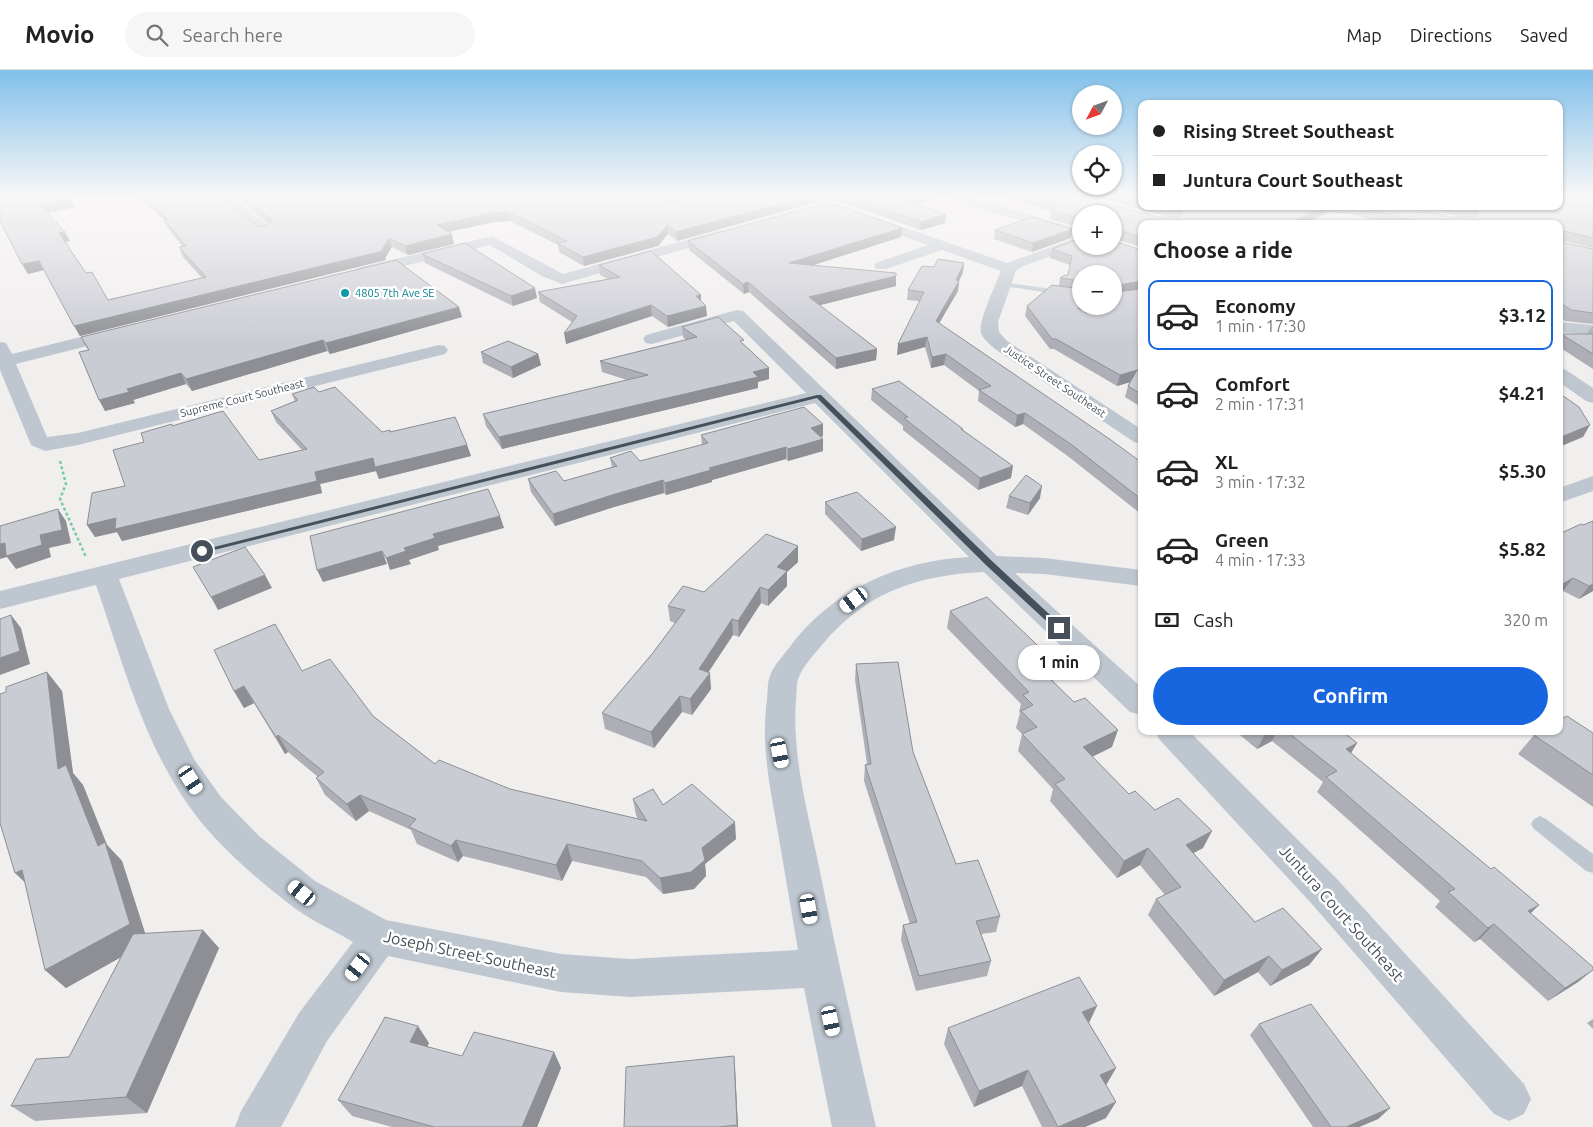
<!DOCTYPE html>
<html lang="en">
<head>
<meta charset="utf-8">
<style>
	body { margin:0; font-family:Ubuntu,sans-serif; background:#f6f6f6; color:#222; height:100vh; display:flex; flex-direction:column; font-size:19px; white-space:nowrap }
	* { box-sizing:border-box; margin:0 }
	p { font-size:16px; color:#767676 }
	.icon { flex:none; width:28px; height:28px; fill:none; stroke:currentColor; stroke-width:2; stroke-linecap:round; stroke-linejoin:round }
	.map { position:relative; flex:1; overflow:hidden }
	.drawer { position:absolute; left:1138px; top:150px; width:425px; height:515px; display:flex; flex-direction:column; background:#fff; border-radius:10px; box-shadow:0 1px 4px #0004 }
	.drawer>* { flex:none }
	.guide { position:absolute; left:1138px; top:30px; width:425px; height:110px; border-radius:10px; box-shadow:0 1px 4px #0004; display:grid; align-content:center; height:110px; padding:0 15px; background:#fff }
	.needle { width:32px; rotate:229deg }
	.fabs { position:absolute; left:1072px; top:15px; display:grid; gap:10px }
	.fabs a { display:grid; place-items:center; width:50px; height:50px; border-radius:50%; background:#fff; box-shadow:0 1px 4px #0004; font-size:25px }
	.end { position:absolute; width:22px; height:22px; margin:-11px; border:6px solid #46505b; background:#fff; box-shadow:0 0 0 2px #fff }
	.from { border-radius:50% }
	.bubble { position:absolute; height:35px; border-radius:18px; background:#fff; box-shadow:0 1px 4px #0004; font-size:16px; font-weight:700; line-height:35px; text-align:center }
	.car { position:absolute; width:15px; height:30px; margin:-15px -8px; border-radius:6px; box-shadow:0 0 4px 1px #0007; background:linear-gradient(#fff 24%,#345 0 40%,#fff 0 76%,#345 0 86%,#fff 0) }
	.guide b { display:flex; align-items:center; gap:18px; height:48px; font-size:19px }
	.guide b+b { border-top:1px solid #e0e0e0 }
	.guide i { width:12px; height:12px; background:#222 }
	ul { padding:0; list-style:none }
	li { display:flex; align-items:center; gap:15px; height:70px; margin:0 10px 8px; padding:0 5px; border:2px solid transparent; border-radius:10px }
	li div { flex:1 }
	li b { display:block; font-size:19px }
	li em { font-style:normal; font-weight:700 }
	li.current { border-color:#1865e0 }
	li>.icon { width:45px; height:45px; stroke-width:1.5 }
	h2 { padding:0 15px; font-size:22px; line-height:60px }
	.pay { display:flex; align-items:center; gap:12px; height:55px; padding:0 15px; font-size:19px }
	.pay p { margin-inline-start:auto }
	.primary-button { display:flex; gap:10px; margin-top:auto; padding:10px 15px }
	.primary-button a { flex:1; height:58px; border-radius:30px; background:#1865e0; color:#fff; font-size:20px; font-weight:700; line-height:58px; text-align:center }
	header { display:flex; align-items:center; gap:30px; box-sizing:border-box; height:70px; padding:0 25px; background:#fff; border-bottom:1px solid #e0e0e0 }
	header strong { font-size:24px }
	nav { display:flex; gap:28px; margin-inline-start:auto; font-size:18px }
	.search { width:350px; height:45px; background:#f6f6f6; display:flex; align-items:center; gap:12px; box-sizing:border-box; padding:0 18px; border-radius:28px; color:#767676; font-size:19px }
	.map>svg:first-child { display:block }
</style>
</head>
<body>
<header>
<strong>Movio</strong>
<div class="search"><svg class="icon" aria-label="search" viewBox="0 0 24 24"><circle cx="10" cy="10" r="6"/><path d="M15 15l6 6"/></svg>Search here</div>
<nav><a>Map</a><a>Directions</a><a>Saved</a></nav>
</header>
<div class="map">
<svg width="1593" height="1057" viewBox="0 0 1593 1057">
	<rect width="100%" height="100%" fill="#f1eeee"/>
	<g fill="none" stroke-linecap="round" stroke-linejoin="round">
		<path stroke="#74cda5" stroke-width="2.5" stroke-dasharray="3 2.5" stroke-linecap="butt" d="M60 391 66 414 60 429 86 487"/>
		<path fill="#bec7d0" fill-rule="evenodd" d="M1001 212 1081 223V228L1004 216 1000 214Z
			M1540 746 1546 749 1593 784V803L1586 801 1534 759 1531 754 1534 749Z"/>
		<path fill="#bec7d0" fill-rule="evenodd" d="M218 126H232L274 160 267 164 262 163Z
			M868 145 1007 193 1081 166V175L1021 197 1016 201 998 252 999 262 1007 271 1141 359V374L1134 372 995 279C991 275 983 269 981 263 978 251 996 214 1001 201L942 180 886 199H876L874 196 876 193 928 175 863 152 861 149 863 146Z
			M722 160 729 164 727 167 562 214 542 206 490 175 363 206 358 204 355 201 358 198 492 166 563 204Z
			M737 240 743 241 997 486 1044 488 1141 500V516L1044 504 1015 503 1141 617V645L1130 642 984 502C916 505 865 523 821 576 814 585 803 596 799 607 796 613 797 623 796 630 792 683 806 735 817 787 835 877 855 967 876 1057H832L804 918 630 927 561 922 388 886 327 971 281 1057H235L241 1041 299 943 353 872C332 859 307 849 288 833 256 808 222 779 197 747 145 680 123 593 96 515L0 539V521L806 323 734 251 652 274 646 273 643 269 646 265ZM815 333 969 487C899 490 830 521 789 578 783 586 773 596 770 606 767 613 768 622 767 629 761 675 769 711 777 757 784 798 791 839 798 880L630 889 561 884 386 850 315 811 259 766 221 727 194 689 169 639 119 509Z
			M117 258 123 259 126 263 123 267 16 294 47 367 78 363 439 275 445 276 448 280 445 284 78 375 45 381 31 375 0 300V272L6 273 12 284Z
			M1559 298 1566 300 1593 318V333L1586 331 1559 312Z
			M1593 406V421L1559 433V418Z
			M1155 661H1189L1337 809 1524 1014 1531 1029 1524 1044 1509 1051 1494 1044 1311 833 1159 669Z"/>
		<path fill="#bec7d0" fill-rule="evenodd" d="M948 126H968L1081 160V169L950 129Z
			M1559 252 1593 255V265L1559 262Z"/>
	</g>
	<path fill="#aeafb6" fill-rule="evenodd" d="M138 126H221L257 156 265 157 268 154 235 126H657L659 127V126H944L917 134 946 144 945 153 921 160 847 134 824 130 677 171 668 164 658 176 584 196 559 182 558 175 510 151 493 152 448 162 454 174 408 185 392 177 385 188 386 190 80 266 44 200 28 204 0 151 76 137 48 143 70 171 65 172 86 203 108 230 202 208 183 187 179 177H183L168 158 164 150Z
		M999 126H1082L1157 147H1169L1092 126H1141V136H1405L1451 147H1462L1416 136H1516L1532 140 1593 126V178L1563 171 1564 173 1593 179V254L1565 251 1559 246V154H1388L1350 144 1329 142 1141 154V177L1115 169 1081 144V158L1050 149 1051 141Z
		M902 158 901 167 812 195 896 206V216L819 235 877 279 876 290 836 299 749 222 744 224 689 180 688 171Z
		M995 160 1071 168 1032 182 994 169Z
		M1052 179 1141 180V337L1125 327 1128 316 1130 312 1117 316 1054 279H1050L1025 246 1027 236 1059 216 1060 208 1068 205 1070 195 1050 188ZM1081 204H1114V236L1086 242 1097 236H1081Z
		M422 184 537 228 513 236 425 193Z
		M599 195 701 225V231L707 246 668 257 652 246 566 274 572 252 540 232 538 222 608 209 600 205Z
		M963 202 959 211 958 221 939 253 1141 392V444L1069 387 1023 354 1015 357 978 331 979 321 944 295 931 298 925 277 897 285 919 231 907 230 908 220Z
		M462 247 330 284 327 281 192 321 186 314 133 330 135 333 105 341 88 280 81 267Z
		M1592 256H1593V299L1559 277V268L1561 264H1587Z
		M682 257 744 275 769 298V309L758 312V318L502 379 486 356 483 344 627 310 602 302 600 291 686 270 683 267Z
		M481 282 538 284 541 295 513 308 483 293Z
		M872 319 963 360 1011 408 978 420 903 360V356L871 330Z
		M319 322 382 362H390L467 375 471 386 379 409 376 401 320 414 322 423 122 471 117 462 95 467 87 455 125 416 144 372 259 390 302 380 276 352 271 341 295 331 292 324Z
		M701 365 823 366 821 367 823 381 788 391 786 389 712 410V412L666 425 664 423 614 437 555 456 531 422 528 409 564 411 612 397 610 388 640 391 702 375Z
		M1009 426 1040 428 1028 445 1006 438Z
		M825 432 894 470 861 481 825 444Z
		M1593 451V521L1579 529 1563 521 1559 523V464L1583 455Z
		M798 492 787 502V516L768 536 761 533 739 567 733 565 708 602 711 619 692 645 682 642 654 678 605 659 602 643 652 584 675 553 670 551 668 536 704 522Z
		M950 541 1053 611 1112 677 1092 687 1129 724 1155 740 1203 778 1193 783 1255 852 1322 879 1309 895 1270 916 1258 902 1214 926 1148 845 1156 829 1165 825 1140 795 1117 808 1050 731 1053 719 1018 681 1022 664 1016 658 1020 643 1019 642 1021 634 947 558Z
		M856 594 913 682 956 794 1000 846 996 862 981 864 991 891 987 906 916 921 901 870 903 855 910 854 864 711 865 695 867 694 855 610Z
		M302 601 373 646 435 694 510 719 638 749 636 745 633 729 663 735 736 769 705 794 706 806 694 819 663 824 646 807 572 791 562 811 463 786 458 792 417 774 411 760 369 741 356 751 325 725 316 708 318 707 288 682 285 684 254 633 244 638 234 621Z
		M47 602 62 621 73 703 83 715 107 775 122 791 145 864 219 878 147 1043 35 1051 11 1036 69 987 121 887 66 918 45 900 6 622Z
		M1235 661H1342L1357 673 1351 683 1530 843 1578 912 1548 931 1480 869 1474 872 1435 837 1440 831 1317 722 1323 712 1272 671 1257 679Z
		M1593 663V737L1518 684 1534 665Z
		M1593 949V959L1587 953Z
		M1089 953 1116 998 1106 1015V1048L1085 1057H1042L1022 1016 974 1037 944 974 948 958Z
		M1259 954 1390 1038 1378 1049 1359 1057H1313L1250 965Z
		M429 973 427 977 462 986 554 982 561 998 537 1057H392L352 1046 338 1030Z
		M734 986 738 1057H624Z"/>
	<path fill="#8d8f94" d="M810 126H825L824 130 677 171 676 162Z
		M917 126H944L903 138 904 130Z
		M71 129 76 137 45 143 40 135Z
		M1326 136H1331L1329 142 1304 154H1287Z
		M509 142 510 151 493 152 439 164 437 155 491 143Z
		M946 144 945 153 921 160V152Z
		M668 155V164L658 176 584 196 583 187Z
		M902 158 901 167 789 203V193Z
		M1072 159 1071 168 1032 182 1033 173Z
		M65 162 70 171 64 172 59 163Z
		M452 164 454 174 408 185 405 176Z
		M389 168 392 177 385 188 386 190 80 266 74 256 382 180Z
		M39 191 44 200 28 204 22 194Z
		M964 193 963 202 959 211 958 221 934 262 936 251Z
		M896 206V216L809 238V227Z
		M1141 211V220L1114 226V216Z
		M748 212 749 222 744 224 743 214Z
		M535 218 537 228 513 236 511 226Z
		M701 225V235L696 226Z
		M651 235 652 246 566 274 564 263Z
		M706 236 707 246 668 257 667 246Z
		M1082 236H1097L1076 248 1078 238Z
		M459 237 462 247 330 284 326 273Z
		M927 267 925 277 897 285 898 274Z
		M323 270 327 281 192 321 186 309Z
		M877 279 876 290 836 299V288Z
		M538 284 541 295 513 308 511 297Z
		M946 284 944 295 931 298 932 287Z
		M769 298V309L758 312V318L502 379 499 367Z
		M1141 299V309L1117 316 1120 305Z
		M181 303 186 314 133 330 127 319Z
		M129 322 135 333 105 341 99 330Z
		M1025 343 1023 354 1015 357 1017 345Z
		M823 354V366L811 370V358Z
		M1590 355 1583 367 1559 377V368Z
		M823 369V381L788 391V379Z
		M467 375 471 386 379 409 376 401 320 414 322 423 122 471 117 462 95 467 87 455 373 388Z
		M786 377V389L712 410V412L666 425 665 413 709 398Z
		M1013 396 1011 408 978 420 980 408Z
		M663 410 664 423 614 437 555 456 553 444 612 425Z
		M1042 416 1040 428 1028 445 1030 433Z
		M58 439 66 451 71 473 49 478 51 487 16 499 7 487 0 489V474L40 465Z
		M500 446 504 458 438 476 439 480 409 490 411 494 390 500 386 488 404 478 433 464Z
		M896 457 894 470 861 481 862 469Z
		M798 476V492L787 502V516L768 536V520L777 497Z
		M382 481 387 494 323 512 317 500Z
		M265 505 272 518 218 540 211 527Z
		M1573 508 1563 521 1559 523V516Z
		M1593 514V521L1579 529 1589 516Z
		M760 517 761 533 739 567 738 551Z
		M11 545 21 558 30 594 0 605V588Z
		M732 549 733 565 700 615 699 599Z
		M1057 594 1053 611 1042 601Z
		M47 602 62 621 73 703 83 715 107 775 122 791 148 872 66 918 45 900 58 699Z
		M710 603 711 619 692 645 690 629Z
		M244 616 254 633 244 638 234 621Z
		M680 626 682 642 654 678 651 662Z
		M1118 660 1112 677 1077 694 1083 677Z
		M1271 661H1277L1272 671 1257 679 1265 664Z
		M278 665 288 682 285 684 276 667Z
		M1357 673 1348 688 1346 679Z
		M360 725 369 741 356 751 347 734Z
		M735 752 736 769 705 794 706 806 694 819 663 824 660 808 702 778Z
		M1212 761 1203 778 1177 792 1186 775Z
		M456 770 463 786 458 792 451 776Z
		M567 774 572 791 562 811 556 795Z
		M1148 778 1140 795 1117 808 1124 791Z
		M22 800 35 822 15 803Z
		M1539 835 1524 850 1528 841Z
		M1494 854 1480 869 1474 872 1488 858Z
		M203 860 219 878 147 1043 126 1027Z
		M1322 879 1309 895 1270 916 1282 900Z
		M1269 886 1258 902 1214 926 1224 910Z
		M1593 900 1578 912 1548 931 1565 918Z
		M1097 936 1089 953 1082 942Z
		M418 956 429 973 421 989 410 972Z
		M554 982 561 998 537 1057H522Z
		M734 986 735 997 738 1057H737Z
		M1116 998 1106 1015 1091 1021 1100 1005Z
		M1028 1000 1022 1016 974 1037 979 1021Z
		M1116 1032 1106 1048 1085 1057H1058Z
		M1390 1038 1378 1049 1359 1057H1346Z"/>
	<path fill="#caccd4" stroke="#8d8f94" d="M0 126H68L71 129 40 135 65 162 59 163 86 203 92 202 108 230 206 207 179 177 186 176 164 150 168 149 143 126H221L257 156 265 157 273 151 242 126H657L669 132 677 130 676 128 672 126H810L676 162 668 155 657 167 583 187 557 173 567 171 509 142 491 143 437 155 452 164 405 176 389 168 382 180 383 181 74 256 39 191 22 194 0 151Z
		M847 126H917L904 130 946 144 921 152Z
		M1029 126H1082L1157 147H1180L1182 145 1179 140 1163 136H1326L1287 154H1141V167L1117 160 1114 165V144H1081V149L1051 140 1063 136Z
		M1125 126H1141V130Z
		M1567 126H1593V168L1564 161 1562 163 1564 173 1593 179V243L1571 240 1559 232V154H1427L1356 136H1405L1451 147H1476L1478 145 1475 140 1456 136H1516L1532 140 1540 136H1559V129Z
		M825 133 838 135 902 158 789 193 896 203V206L809 227 877 279 836 288 748 212 743 214 688 171Z
		M1032 147 1072 159 1033 173 995 160Z
		M1081 168V176H1114V171L1141 180V211L1114 216 1117 222 1141 219V299L1120 305 1056 269H1052L1027 236 1052 215 1081 219V236H1082L1078 238 1087 243 1102 236H1114V204H1081V211L1060 208 1065 205H1068L1072 186 1052 179Z
		M465 173 535 218 511 226 422 184Z
		M651 181 701 225 696 226 706 236 667 246 651 235 564 263 577 246 538 222 620 207 599 195Z
		M938 189 964 193 956 210 959 211 936 251 1111 370 1141 392V429L1072 375 1025 343 1017 345 979 320 991 316 946 284 932 287 927 267 898 274 924 222 908 220 922 196 934 197Z
		M396 190 459 237 326 273 323 270 186 309 181 303 127 319 129 322 99 330 79 282 89 280 81 267Z
		M718 247 744 270 740 271 769 298 753 302 758 307 499 367 483 344 648 305 600 291 697 267 682 257Z
		M1561 264H1593V284Z
		M508 271 538 284 511 297 481 282Z
		M1137 300 1141 302V324L1128 316Z
		M899 311 963 359H961L1013 396 980 408 904 348 908 347 872 319Z
		M314 317 319 322 335 317 382 362 390 360V362L455 347 467 375 375 397 373 388 315 402 317 411 115 459 116 448 87 455 92 423 125 416 113 380 144 372 141 363 172 354V356L223 341 259 390 307 379 271 341 298 330 292 324Z
		M1559 323 1579 337 1590 355 1559 368Z
		M804 337 823 354 811 358 823 369 788 379 786 377 709 398 711 400 665 413 663 410 612 425 553 444 528 409 556 401 564 411 617 396 610 388 631 381 640 391 708 373 701 365Z
		M1026 405 1042 416 1030 433 1009 426Z
		M488 419 500 446 433 464 435 468 404 478 406 481 386 488 382 481 317 500 310 466Z
		M857 422 896 457 862 469 825 432Z
		M58 439 62 460 40 465 42 475 6 486 5 473 0 474V456Z
		M1593 451V514L1589 516 1573 508 1559 516V464L1581 454 1583 455Z
		M766 464 798 476 777 497 787 501 768 520 760 517 738 551 732 549 699 599 710 603 690 629 680 626 651 662 602 643 652 584 685 540 668 536 683 516 704 522Z
		M245 477 265 505 211 527 193 497Z
		M987 527 1057 594 1042 601 1074 632 1085 628 1118 660 1083 677 1129 724 1135 721 1155 740 1178 728 1212 761 1186 775 1255 852 1283 838 1322 879 1282 900 1269 886 1224 910 1156 829 1181 817 1148 778 1124 791 1055 714 1065 709 1022 664 1037 657 1021 641 1033 635 1023 625 1029 622 950 541Z
		M11 545 20 581 0 588V549Z
		M275 554 302 601 330 589 373 646 435 694 439 690 510 719 647 751 633 729 653 719 663 735 692 714 735 752 702 778 705 790 691 802 660 808 642 791 567 774 556 795 456 770 451 776 409 757 416 749 360 725 347 734 316 708 324 702 278 665 276 667 244 616 234 621 214 580Z
		M898 592 913 682 956 794 978 790 1000 846 976 851 991 891 919 906 903 855 917 852 865 695 871 694 856 594Z
		M47 602 58 699 66 695 98 776 105 772 130 854 45 900 22 800 15 803 0 753V624L6 622V617Z
		M1567 646 1593 663V705L1534 665 1540 661H1559V650Z
		M1261 661H1271L1265 664Z
		M1286 661H1342L1357 673 1346 679 1491 799 1494 797 1539 835 1528 841 1593 897V900L1565 918 1494 854 1488 858 1448 822 1455 819 1326 707 1337 701Z
		M203 860 126 1027 11 1036 36 989 69 987 133 864Z
		M1079 907 1097 936 1082 942 1116 998 1100 1005 1116 1032 1058 1057 1028 1000 979 1021 948 958Z
		M1311 934 1390 1038 1346 1057H1331L1259 954Z
		M385 947 418 956 410 972 462 986 474 962 554 982 522 1057H434L338 1030Z
		M734 986 737 1055 718 1057H624L626 997Z"/>
	<linearGradient id="sky" x2="0" y2="1"><stop stop-color="#81c0ea"/><stop offset="0.46" stop-color="#f9f7f7"/><stop offset="1" stop-color="#f9f7f7" stop-opacity="0"/></linearGradient>
	<rect width="1593" height="274" fill="url(#sky)"/>
	<path fill="#46505b" d="M817 325H821L993 492 1062 556V560H1056L987 496 817 328 202 483 198 481Z"/>
	<circle fill="#0f9aa8" stroke="#fff" stroke-width="2" cx="345" cy="223" r="5"/>
	<g text-anchor="middle" dominant-baseline="central" stroke-width="5" stroke-linejoin="round" paint-order="stroke">
		<g font-size="11" fill="#0d838f" stroke="#fff" text-anchor="start">
			<text x="355" y="223">4805 7th Ave SE</text>
		</g>
		<g font-size="11" fill="#46505b" stroke="#fff">
			<text transform="translate(1055 311) rotate(34)">Justice Street Southeast</text>
			<text transform="translate(242 328) rotate(-14)">Supreme Court Southeast</text>
		</g>
		<g font-size="16" fill="#46505b" stroke="#fff">
			<text transform="translate(1342 843) rotate(48)">Juntura Court Southeast</text>
			<text transform="translate(470 884) rotate(12)">Joseph Street Southeast</text>
		</g>
	</g>
</svg>
<div class="fabs">
<a><svg class="needle" viewBox="-14 -14 28 28"><path d="M0-13l5 13h-10z" fill="#e53935"/><path d="M0 13l5-13h-10z" fill="#767676"/></svg></a>
<a><svg class="icon" aria-label="locate" viewBox="0 0 24 24"><circle cx="12" cy="12" r="6"/><path d="M12 2v4M12 18v4M2 12h4M18 12h4"/></svg></a>
<a>+</a>
<a>−</a>
</div>
<i class="end from" style="left:202px;top:481px"></i>
<i class="end" style="left:1059px;top:558px"></i>
<div class="bubble" style="left:1018px;top:575px;width:82px">1 min</div>
<i class="car" style="left:854px;top:530px;rotate:233deg"></i>
<i class="car" style="left:780px;top:683px;rotate:169deg"></i>
<i class="car" style="left:191px;top:710px;rotate:147deg"></i>
<i class="car" style="left:302px;top:823px;rotate:309deg"></i>
<i class="car" style="left:809px;top:839px;rotate:170deg"></i>
<i class="car" style="left:358px;top:897px;rotate:217deg"></i>
<i class="car" style="left:831px;top:951px;rotate:168deg"></i>
<div class="guide">
<b><i class="from"></i>Rising Street Southeast</b>
<b><i></i>Juntura Court Southeast</b>
</div>
<section class="drawer">
<h2>Choose a ride</h2>
<ul>
<li class="current"><svg class="icon" aria-label="car" viewBox="0 0 24 24"><path d="M5 17H2v-5l4-1 3-4h7l3 4 3 1v5h-3M9 17h6M6 11h13"/><circle cx="7" cy="17" r="2"/><circle cx="17" cy="17" r="2"/></svg><div><b>Economy</b><p>1 min · 17:30</p></div><em>$3.12</em></li>
<li><svg class="icon" aria-label="car" viewBox="0 0 24 24"><path d="M5 17H2v-5l4-1 3-4h7l3 4 3 1v5h-3M9 17h6M6 11h13"/><circle cx="7" cy="17" r="2"/><circle cx="17" cy="17" r="2"/></svg><div><b>Comfort</b><p>2 min · 17:31</p></div><em>$4.21</em></li>
<li><svg class="icon" aria-label="car" viewBox="0 0 24 24"><path d="M5 17H2v-5l4-1 3-4h7l3 4 3 1v5h-3M9 17h6M6 11h13"/><circle cx="7" cy="17" r="2"/><circle cx="17" cy="17" r="2"/></svg><div><b>XL</b><p>3 min · 17:32</p></div><em>$5.30</em></li>
<li><svg class="icon" aria-label="car" viewBox="0 0 24 24"><path d="M5 17H2v-5l4-1 3-4h7l3 4 3 1v5h-3M9 17h6M6 11h13"/><circle cx="7" cy="17" r="2"/><circle cx="17" cy="17" r="2"/></svg><div><b>Green</b><p>4 min · 17:33</p></div><em>$5.82</em></li>
</ul>
<div class="pay"><svg class="icon" aria-label="cash" viewBox="0 0 24 24"><path d="M3 7h18v10H3z"/><circle cx="12" cy="12" r="2"/></svg>Cash<p>320 m</p></div>
<div class="primary-button"><a>Confirm</a></div>
</section>
</div>
</body>
</html>
